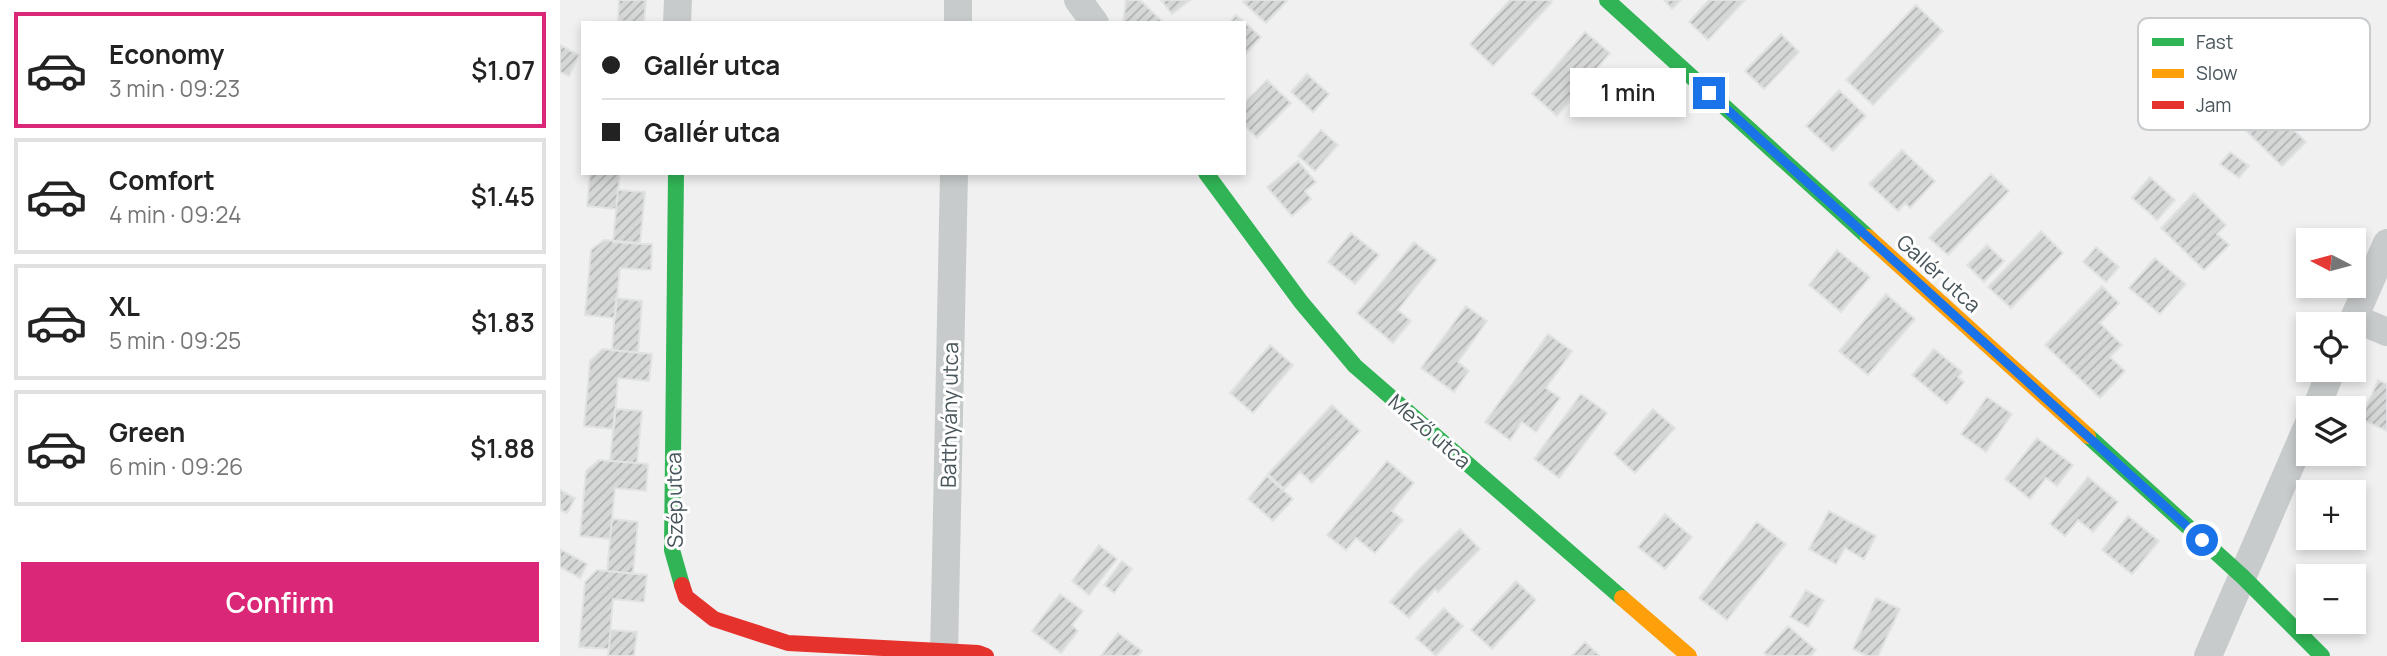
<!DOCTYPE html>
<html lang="en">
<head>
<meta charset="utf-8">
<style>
	body { margin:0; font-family:Manrope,sans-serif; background:#f6f6f6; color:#222; height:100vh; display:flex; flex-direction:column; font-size:26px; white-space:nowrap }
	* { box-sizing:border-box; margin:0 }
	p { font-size:23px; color:#767676 }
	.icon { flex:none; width:38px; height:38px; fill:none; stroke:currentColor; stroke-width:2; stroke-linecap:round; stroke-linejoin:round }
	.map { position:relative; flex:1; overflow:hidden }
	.panel { display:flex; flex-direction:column; background:#fff; width:560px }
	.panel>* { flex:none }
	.guide { position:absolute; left:21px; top:21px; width:665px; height:154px; border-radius:0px; box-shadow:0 4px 10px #0003; display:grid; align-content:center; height:154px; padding:0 21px; background:#fff }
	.needle { width:46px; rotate:276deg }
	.tools { position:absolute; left:1736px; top:228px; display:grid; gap:14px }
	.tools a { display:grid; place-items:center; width:70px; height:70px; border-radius:0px; background:#fff; box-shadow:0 4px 10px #0003; font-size:35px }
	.end { position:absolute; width:32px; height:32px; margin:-16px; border:9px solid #1a73e8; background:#fff; box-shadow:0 0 0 4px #fff }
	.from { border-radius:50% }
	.bubble { position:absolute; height:49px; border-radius:0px; background:#fff; box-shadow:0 4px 10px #0003; font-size:23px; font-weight:600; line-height:49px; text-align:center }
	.guide b { display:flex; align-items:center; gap:24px; height:66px; font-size:26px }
	.guide b+b { border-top:2px solid #e0e0e0 }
	.guide i { width:18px; height:18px; background:#222 }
	ul { padding:12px 0 0; list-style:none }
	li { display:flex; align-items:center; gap:21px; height:116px; margin:0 14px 10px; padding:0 7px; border:4px solid #e0e0e0; border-radius:0px }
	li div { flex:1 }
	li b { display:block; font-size:26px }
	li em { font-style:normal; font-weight:600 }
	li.active { border-color:#db2777 }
	li>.icon { width:63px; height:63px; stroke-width:1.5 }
	.primary-button { display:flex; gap:14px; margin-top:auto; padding:14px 21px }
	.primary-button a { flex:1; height:80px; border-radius:0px; background:#db2777; color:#fff; font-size:28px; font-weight:600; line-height:80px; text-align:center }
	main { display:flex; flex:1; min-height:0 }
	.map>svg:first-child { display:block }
</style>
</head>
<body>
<main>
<section class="panel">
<ul>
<li class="active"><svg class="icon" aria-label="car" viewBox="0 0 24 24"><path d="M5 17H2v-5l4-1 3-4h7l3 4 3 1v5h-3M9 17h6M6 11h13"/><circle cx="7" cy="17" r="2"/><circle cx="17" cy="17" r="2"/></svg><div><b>Economy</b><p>3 min · 09:23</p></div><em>$1.07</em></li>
<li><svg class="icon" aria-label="car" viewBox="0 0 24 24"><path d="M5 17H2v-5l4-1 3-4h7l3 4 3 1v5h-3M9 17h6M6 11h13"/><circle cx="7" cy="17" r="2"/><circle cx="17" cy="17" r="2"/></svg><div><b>Comfort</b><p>4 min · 09:24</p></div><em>$1.45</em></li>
<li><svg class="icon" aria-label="car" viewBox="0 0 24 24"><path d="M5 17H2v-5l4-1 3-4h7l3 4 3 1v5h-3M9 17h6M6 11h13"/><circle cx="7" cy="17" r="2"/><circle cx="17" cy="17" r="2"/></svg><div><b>XL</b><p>5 min · 09:25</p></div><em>$1.83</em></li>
<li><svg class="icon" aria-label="car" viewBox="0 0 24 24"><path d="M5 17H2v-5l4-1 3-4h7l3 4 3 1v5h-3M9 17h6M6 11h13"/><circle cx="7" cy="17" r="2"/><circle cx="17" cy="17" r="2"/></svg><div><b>Green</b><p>6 min · 09:26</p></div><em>$1.88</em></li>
</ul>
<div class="primary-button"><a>Confirm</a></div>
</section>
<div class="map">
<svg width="1827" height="656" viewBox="0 0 1827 656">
	<defs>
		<pattern id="building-hatch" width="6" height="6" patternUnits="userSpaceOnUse" patternTransform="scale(1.75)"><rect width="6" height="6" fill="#d6d8d8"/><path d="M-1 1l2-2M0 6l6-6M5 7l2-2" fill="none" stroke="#b0b2b2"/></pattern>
	</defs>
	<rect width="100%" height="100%" fill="#f0f0f0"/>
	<path fill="url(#building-hatch)" stroke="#e1e2e3" stroke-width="2" d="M59 0H86L84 23 58 21Z
		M566 0H580L604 23H563Z
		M601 0H630L612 14Z
		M686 0H726L727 1 706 23 683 2Z
		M950 0H990L992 2 933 66 910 44Z
		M1104 0H1121L1112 9Z
		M1149 0H1185L1148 40 1129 22Z
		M1356 5 1383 31 1313 105 1286 80Z
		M676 15 701 37 684 56V23H669Z
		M1025 32 1050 53 997 116 972 94Z
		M1221 34 1239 52 1204 89 1185 71Z
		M0 45 19 55 9 76 0 72Z
		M747 74 769 94 753 112 731 92Z
		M707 80 731 103 697 138 684 125V103Z
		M1279 90 1306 116 1273 151 1246 126Z
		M1697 94 1746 142 1722 166 1674 119Z
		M761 130 778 145 755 171 738 156Z
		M1342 150 1375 181 1350 208 1345 203 1338 211 1309 184Z
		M1670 152 1689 166 1679 178 1660 164Z
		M738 161 756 182 745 191 751 199 732 216 707 187Z
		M30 173H60L56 209 27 206Z
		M1431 174 1449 191 1388 255 1369 238Z
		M1590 177 1615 200 1597 220 1572 198Z
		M58 190 85 192 80 244 53 242Z
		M1634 193 1666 225 1657 234 1669 245 1644 270 1601 228Z
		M1481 231 1503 253 1451 308 1428 287Z
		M791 233 819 255 795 284 768 262Z
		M44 240 92 244 91 270 60 268 55 318 25 315 31 250Z
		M854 242 877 260 838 310 851 321 833 343 797 313Z
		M1427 245 1444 261 1424 282 1407 265Z
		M1536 247 1559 267 1546 282 1523 262Z
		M1277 250 1310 277 1281 312 1249 285Z
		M1595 258 1626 284 1600 314 1569 288Z
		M1542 286 1559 303 1540 323 1562 345 1550 357 1565 371 1540 398 1485 345Z
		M1326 294 1355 319 1308 375 1279 351Z
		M56 298 82 301 78 353 52 350Z
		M906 306 927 321 898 362 909 371 894 392 861 368Z
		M988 334 1012 351 986 388 1000 398 976 432 962 422 950 440 925 422Z
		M710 345 733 365 693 413 670 393Z
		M42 349 92 354 89 381 58 378 54 429 24 426 30 361Z
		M1374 349 1402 372 1398 377 1404 382 1387 404 1352 375Z
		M1818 380 1827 384V431L1801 419Z
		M1021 394 1047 413 999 478 974 459Z
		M1427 397 1452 414 1426 452 1401 434Z
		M772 405 800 431 752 483 740 472 724 489 708 474Z
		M55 409 82 411 77 463 50 461Z
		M1093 409 1115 428 1075 473 1054 454Z
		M1477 438 1513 465 1497 486 1486 478 1470 499 1445 479Z
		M39 460 88 464 86 491 55 488 50 539 20 536 26 471Z
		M827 461 854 483 832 511 843 520 815 553 796 538 786 550 767 535Z
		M707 476 733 499 713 521 688 499Z
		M1528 477 1558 502 1533 532 1518 520 1505 536 1490 524Z
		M0 490 15 498 7 513 0 510Z
		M1269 511 1316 536 1304 559 1285 548 1276 564 1249 549Z
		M1105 514 1132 537 1105 569 1078 547Z
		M1568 516 1599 541 1572 574 1542 550Z
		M52 519 78 522 73 574 47 571Z
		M1197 522 1226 544 1167 620 1139 598Z
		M900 529 920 549 878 592 875 589 849 618 830 602 857 571Z
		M539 545 557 559 529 595 512 581Z
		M0 549 27 564 20 578 0 567Z
		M562 561 572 569 554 593 544 585Z
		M37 570 87 575 84 602 53 599 49 649 19 647 25 582Z
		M956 581 976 600 932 649 911 630Z
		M1246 590 1264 600 1248 627 1230 617Z
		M500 594 523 611 512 625 518 631 501 653 472 631Z
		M1316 598 1340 609 1318 656H1307L1293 649Z
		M884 608 903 626 876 656 856 638Z
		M1228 626 1256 650 1251 656H1208L1204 653Z
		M51 630 77 632 74 656H48Z
		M558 633 582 651 578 656H541Z
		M1025 642 1040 656H1012Z"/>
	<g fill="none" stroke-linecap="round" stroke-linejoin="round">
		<path stroke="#c8cbcc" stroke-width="28" d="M518 0 535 23
			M117 23 118 0
			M398 23V0
			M1827 243 1794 318 1827 332
			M1756 408 1772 369
			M384 656 394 173
			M1648 656 1748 425"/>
		<path stroke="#30b455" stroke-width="16" d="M1047 0 1308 237
			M116 173 112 550 122 585
			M646 173 741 302 795 366 1062 598
			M1528 436 1683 577 1762 656"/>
		<path stroke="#ff9f0a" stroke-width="16" d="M1308 237 1528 436
			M1062 598 1129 656"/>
		<path stroke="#e5322d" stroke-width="16" d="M122 585 126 597 154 619 228 643 418 653 426 656"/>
	</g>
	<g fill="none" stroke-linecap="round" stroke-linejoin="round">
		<path stroke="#1a73e8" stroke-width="9" d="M1149 93 1642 540"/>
	</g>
	<g text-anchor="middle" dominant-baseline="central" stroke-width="6" stroke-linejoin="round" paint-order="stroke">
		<g font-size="21" fill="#48555b" stroke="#fff">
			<text transform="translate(1379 273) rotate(42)">Gallér utca</text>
			<text transform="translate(389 415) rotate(-89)">Batthyány utca</text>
			<text transform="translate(870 431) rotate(41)">Mező utca</text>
			<text transform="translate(114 500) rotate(-91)">Szép utca</text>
		</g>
	</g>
	<rect x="1578" y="18" width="232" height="112" rx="10" fill="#fff" stroke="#c8ccce" stroke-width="2"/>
	<rect x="1592" y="38" width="32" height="8" fill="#30b455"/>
	<rect x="1592" y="69" width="32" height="9" fill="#ff9f0a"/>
	<rect x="1592" y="101" width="32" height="8" fill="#e5322d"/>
	<g font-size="19" fill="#48555b">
		<text x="1636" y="49">Fast</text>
		<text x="1636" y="80">Slow</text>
		<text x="1636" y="112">Jam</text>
	</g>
</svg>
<div class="tools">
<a><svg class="needle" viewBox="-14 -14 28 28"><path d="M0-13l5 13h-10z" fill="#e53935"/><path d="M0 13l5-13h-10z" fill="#767676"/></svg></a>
<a><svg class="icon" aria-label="locate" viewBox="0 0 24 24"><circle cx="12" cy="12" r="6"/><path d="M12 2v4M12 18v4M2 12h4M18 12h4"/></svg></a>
<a><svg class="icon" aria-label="layers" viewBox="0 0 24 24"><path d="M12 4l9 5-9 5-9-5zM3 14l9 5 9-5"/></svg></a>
<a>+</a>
<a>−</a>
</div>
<i class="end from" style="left:1642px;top:540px"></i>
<i class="end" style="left:1149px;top:93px"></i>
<div class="bubble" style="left:1010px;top:68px;width:116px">1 min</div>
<div class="guide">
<b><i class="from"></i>Gallér utca</b>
<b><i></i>Gallér utca</b>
</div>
</div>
</main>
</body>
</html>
